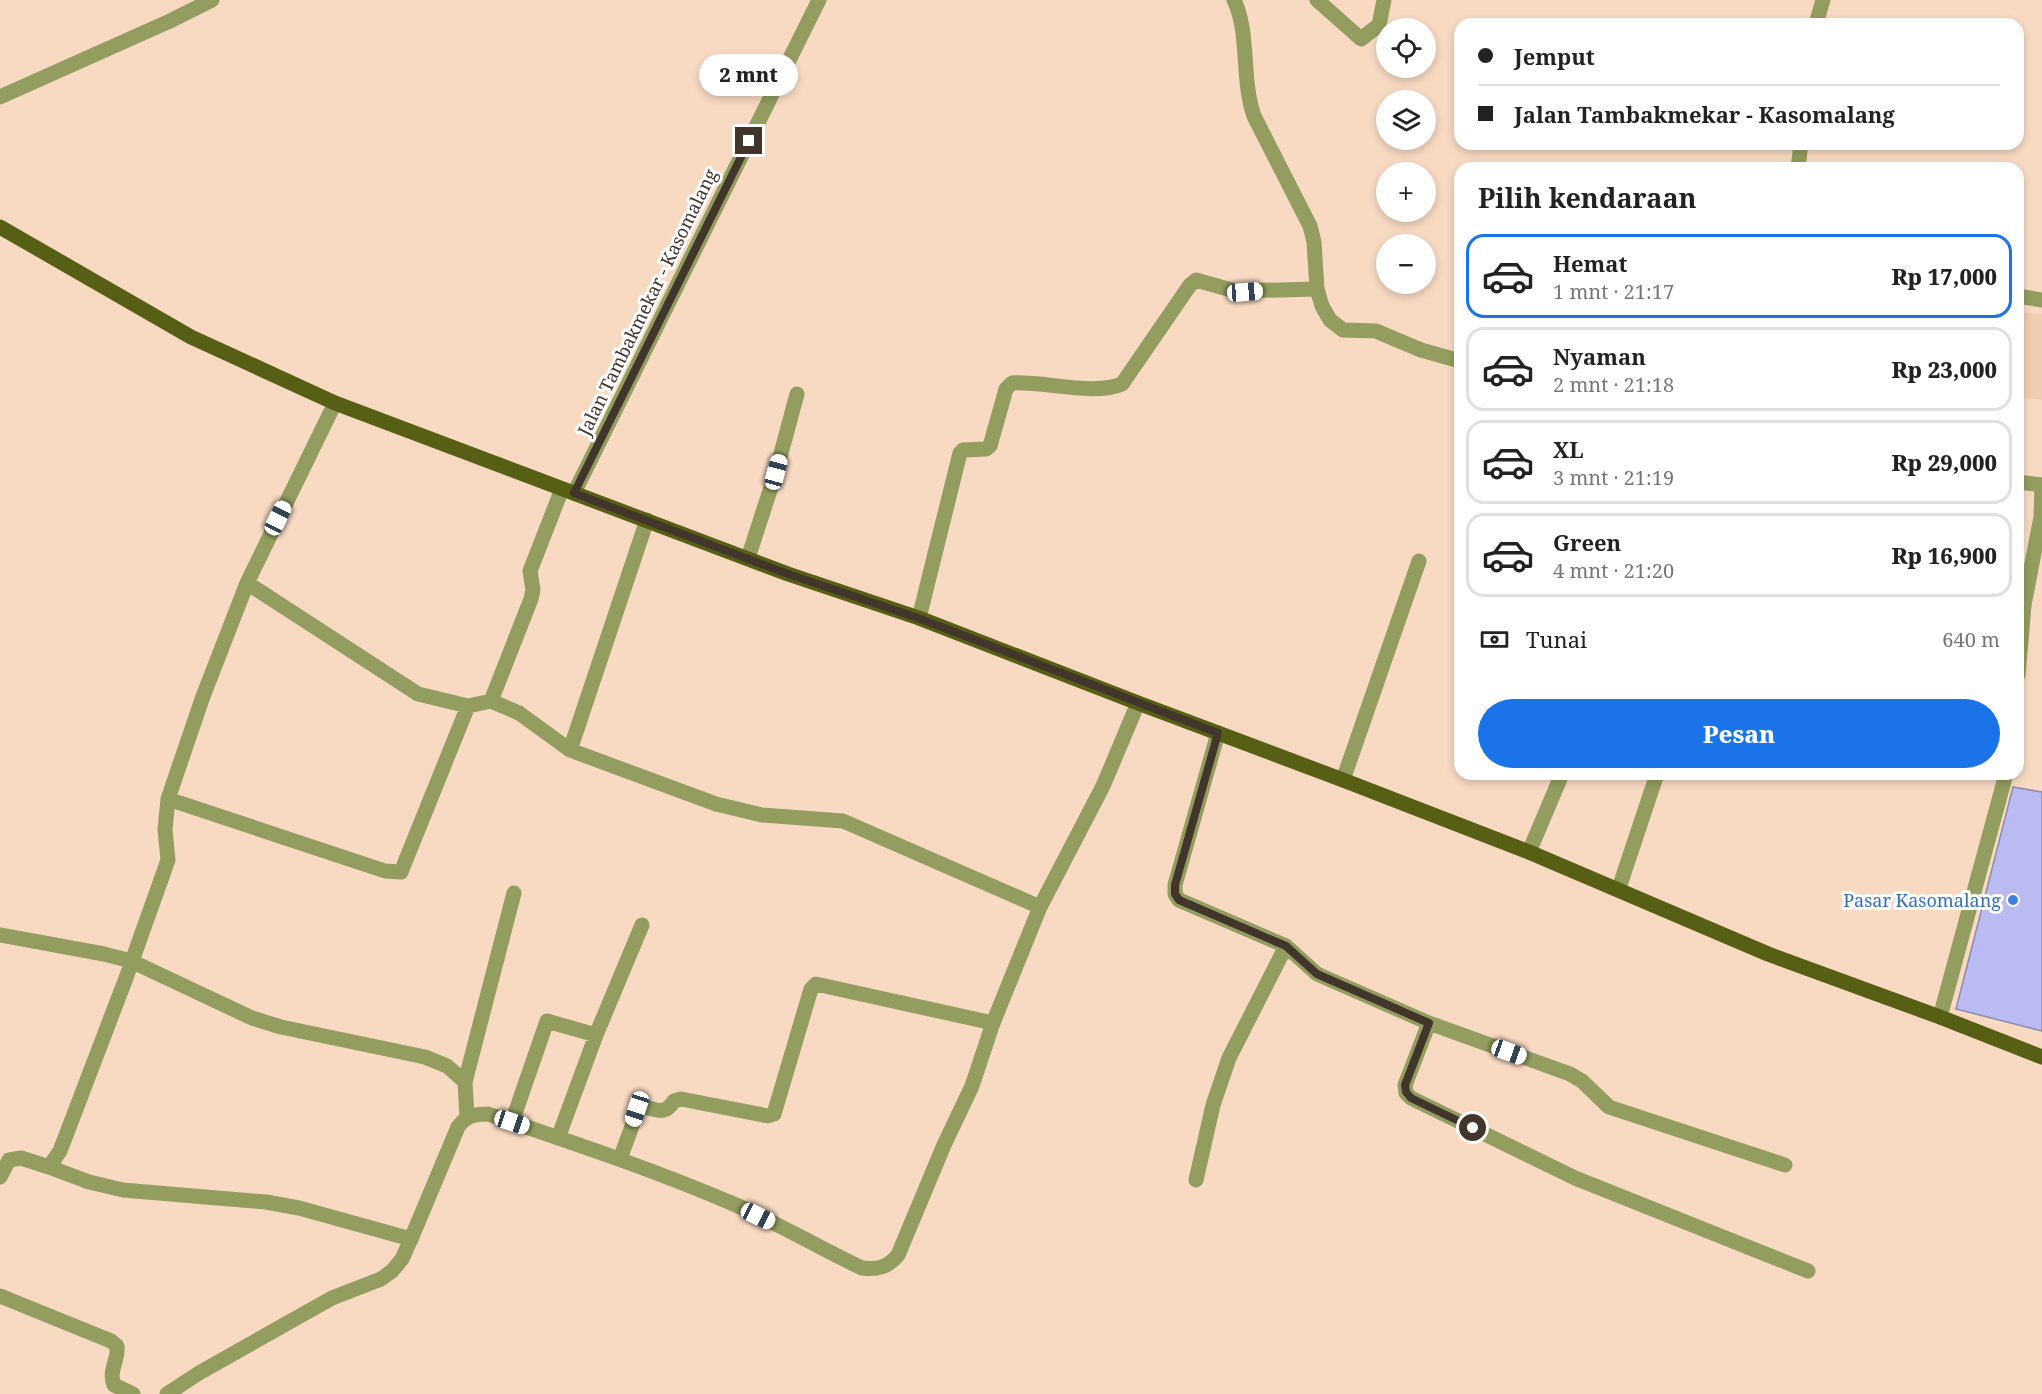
<!DOCTYPE html>
<html lang="id">
<head>
<meta charset="utf-8">
<style>
	body { margin:0; font-family:"Noto Serif",serif; background:#f6f6f6; color:#222; height:100vh; display:flex; flex-direction:column; font-size:22px; white-space:nowrap }
	* { box-sizing:border-box; margin:0 }
	p { font-size:20px; color:#767676 }
	.icon { flex:none; width:33px; height:33px; fill:none; stroke:currentColor; stroke-width:2; stroke-linecap:round; stroke-linejoin:round }
	.map { position:relative; flex:1; overflow:hidden }
	.side { position:absolute; left:1454px; top:162px; width:570px; height:618px; display:flex; flex-direction:column; background:#fff; border-radius:18px; box-shadow:0 3px 9px #0003 }
	.side>* { flex:none }
	.guide { position:absolute; left:1454px; top:18px; width:570px; height:132px; border-radius:18px; box-shadow:0 3px 9px #0003; display:grid; align-content:center; height:132px; padding:0 24px; background:#fff }
	.buttons { position:absolute; left:1376px; top:18px; display:grid; gap:12px }
	.buttons a { display:grid; place-items:center; width:60px; height:60px; border-radius:50%; background:#fff; box-shadow:0 3px 9px #0003; font-size:30px }
	.end { position:absolute; width:27px; height:27px; margin:-14px; border:8px solid #41352c; background:#fff; box-shadow:0 0 0 3px #fff }
	.from { border-radius:50% }
	.bubble { position:absolute; height:42px; border-radius:21px; background:#fff; box-shadow:0 3px 9px #0003; font-size:20px; font-weight:800; line-height:42px; text-align:center }
	.car { position:absolute; width:18px; height:36px; margin:-18px -9px; border-radius:8px; box-shadow:0 0 4px 2px #0007; background:linear-gradient(#fff 24%,#345 0 40%,#fff 0 76%,#345 0 86%,#fff 0) }
	.guide b { display:flex; align-items:center; gap:21px; height:57px; font-size:22px }
	.guide b+b { border-top:2px solid #e0e0e0 }
	.guide i { width:15px; height:15px; background:#222 }
	ul { padding:0; list-style:none }
	li { display:flex; align-items:center; gap:18px; height:84px; margin:0 12px 9px; padding:0 12px; border:3px solid #e0e0e0; border-radius:18px }
	li div { flex:1 }
	li b { display:block; font-size:22px }
	li em { font-style:normal; font-weight:800 }
	li.current { border-color:#1a73e8 }
	li>.icon { width:54px; height:54px; stroke-width:1.5 }
	h2 { padding:0 24px; font-size:27px; line-height:72px }
	.pay { display:flex; align-items:center; gap:15px; height:66px; padding:0 24px; font-size:22px }
	.pay p { margin-inline-start:auto }
	.button { display:flex; gap:12px; margin-top:auto; padding:12px 24px }
	.button a { flex:1; height:69px; border-radius:36px; background:#1a73e8; color:#fff; font-size:24px; font-weight:800; line-height:69px; text-align:center }
	.map>svg:first-child { display:block }
</style>
</head>
<body>
<div class="map">
<svg width="2042" height="1394" viewBox="0 0 2042 1394">
	<rect width="100%" height="100%" fill="#f8dac3"/>
	<path fill="#f0cdb0" d="M2018 312 2042 314V400L2018 398Z"/>
	<path fill="#babbf2" stroke="#8b8caa" stroke-width="1.5" d="M2013 787 2042 792V1031L1956 1009Z"/>
	<g fill="none" stroke-linecap="round" stroke-linejoin="round">
		<path stroke="#929d5f" stroke-width="15" d="M1317 0 1361 39 1379 25 1384 0
			M1816 24 1823 0
			M0 97 170 21 212 0
			M1798 168 1801 144
			M2018 296 2042 300
			M748 558 776 472 797 394
			M247 583 418 694 468 706 491 701 519 713 570 750 716 804 762 815 843 821 1040 907
			M919 618 960 453 963 450 986 449 990 446 1006 389 1012 383C1044 381 1094 396 1122 384L1190 285 1196 280 1235 291 1317 289
			M2018 675 2024 605 2041 517 2042 485
			M491 701 531 599 533 590 530 571 562 489
			M1218 733 1175 885V894L1179 900 1286 946 1317 974 1429 1023 1570 1074 1582 1081 1609 1107 1785 1165
			M570 750 647 520
			M1343 780 1419 561
			M168 799 385 871 401 872 468 706
			M1529 852 1562 774
			M1619 888 1657 774
			M0 935 104 954 131 961 252 1018 281 1027 425 1057 447 1066 465 1082 467 1117
			M1940 1017 2006 774
			M1429 1023 1405 1085 1406 1093 1411 1098 1575 1178 1808 1271
			M465 1082 514 893
			M512 1122 547 1021 596 1035
			M558 1138 596 1035 642 925
			M620 1159 639 1107C655 1106 662 1119 674 1101L681 1099 768 1116 774 1114 811 989 816 984 993 1023
			M49 1167 89 1182 123 1190 266 1202 299 1208 411 1239
			M0 1177 9 1160 21 1158 49 1167 60 1151 126 978 168 860 165 830 168 799 202 699 247 583 335 403
			M1196 1180 1213 1105 1229 1058 1286 946
			M0 1296 111 1341 117 1346C119 1360 108 1370 114 1385L133 1394"/>
		<path stroke="#929d5f" stroke-width="15" d="M1234 0C1250 33 1241 80 1254 116L1310 226 1314 242 1317 289 1322 306 1330 320 1343 330 1376 331 1421 350 1460 361
			M2018 482 2042 485
			M574 493 819 0
			M167 1394 199 1373 332 1298 381 1279 392 1271 402 1259 411 1239 458 1127C466 1116 474 1114 488 1114 571 1142 655 1170 736 1205 779 1224 820 1248 862 1268 878 1270 888 1267 898 1255L944 1145 972 1086 993 1023 1040 907 1103 786 1138 703"/>
		<path stroke="#565f14" stroke-width="15" d="M0 227 191 337 335 403 788 574 919 618 1138 703 1343 780 1529 852 1768 954 1940 1017 2042 1057"/>
	</g>
	<g fill="none" stroke-linecap="round" stroke-linejoin="round">
		<path stroke="#41352c" stroke-width="8" d="M749 141 574 493 788 574 918 618 1218 733 1175 885V894L1179 900 1286 946 1317 974 1429 1023 1405 1085 1406 1092 1411 1098 1473 1128"/>
	</g>
	<circle fill="#3f7fe0" stroke="#fff" stroke-width="2" cx="2013" cy="900" r="6"/>
	<g text-anchor="middle" dominant-baseline="central" stroke-width="6" stroke-linejoin="round" paint-order="stroke">
		<g font-size="18" fill="#41352c" stroke="#fff">
			<text transform="translate(647 302) rotate(-64)">Jalan Tambakmekar - Kasomalang</text>
		</g>
		<g font-size="18" fill="#366cbe" stroke="#fff" text-anchor="end">
			<text x="2001" y="900">Pasar Kasomalang</text>
		</g>
	</g>
</svg>
<div class="buttons">
<a><svg class="icon" aria-label="locate" viewBox="0 0 24 24"><circle cx="12" cy="12" r="6"/><path d="M12 2v4M12 18v4M2 12h4M18 12h4"/></svg></a>
<a><svg class="icon" aria-label="layers" viewBox="0 0 24 24"><path d="M12 4l9 5-9 5-9-5zM3 14l9 5 9-5"/></svg></a>
<a>+</a>
<a>−</a>
</div>
<i class="end from" style="left:1473px;top:1128px"></i>
<i class="end" style="left:749px;top:141px"></i>
<div class="bubble" style="left:699px;top:54px;width:99px">2 mnt</div>
<i class="car" style="left:1245px;top:292px;rotate:86deg"></i>
<i class="car" style="left:776px;top:472px;rotate:15deg"></i>
<i class="car" style="left:278px;top:518px;rotate:26deg"></i>
<i class="car" style="left:1509px;top:1052px;rotate:110deg"></i>
<i class="car" style="left:637px;top:1109px;rotate:198deg"></i>
<i class="car" style="left:512px;top:1122px;rotate:108deg"></i>
<i class="car" style="left:758px;top:1216px;rotate:116deg"></i>
<div class="guide">
<b><i class="from"></i>Jemput</b>
<b><i></i>Jalan Tambakmekar - Kasomalang</b>
</div>
<section class="side">
<h2>Pilih kendaraan</h2>
<ul>
<li class="current"><svg class="icon" aria-label="car" viewBox="0 0 24 24"><path d="M5 17H2v-5l4-1 3-4h7l3 4 3 1v5h-3M9 17h6M6 11h13"/><circle cx="7" cy="17" r="2"/><circle cx="17" cy="17" r="2"/></svg><div><b>Hemat</b><p>1 mnt · 21:17</p></div><em>Rp 17,000</em></li>
<li><svg class="icon" aria-label="car" viewBox="0 0 24 24"><path d="M5 17H2v-5l4-1 3-4h7l3 4 3 1v5h-3M9 17h6M6 11h13"/><circle cx="7" cy="17" r="2"/><circle cx="17" cy="17" r="2"/></svg><div><b>Nyaman</b><p>2 mnt · 21:18</p></div><em>Rp 23,000</em></li>
<li><svg class="icon" aria-label="car" viewBox="0 0 24 24"><path d="M5 17H2v-5l4-1 3-4h7l3 4 3 1v5h-3M9 17h6M6 11h13"/><circle cx="7" cy="17" r="2"/><circle cx="17" cy="17" r="2"/></svg><div><b>XL</b><p>3 mnt · 21:19</p></div><em>Rp 29,000</em></li>
<li><svg class="icon" aria-label="car" viewBox="0 0 24 24"><path d="M5 17H2v-5l4-1 3-4h7l3 4 3 1v5h-3M9 17h6M6 11h13"/><circle cx="7" cy="17" r="2"/><circle cx="17" cy="17" r="2"/></svg><div><b>Green</b><p>4 mnt · 21:20</p></div><em>Rp 16,900</em></li>
</ul>
<div class="pay"><svg class="icon" aria-label="cash" viewBox="0 0 24 24"><path d="M3 7h18v10H3z"/><circle cx="12" cy="12" r="2"/></svg>Tunai<p>640 m</p></div>
<div class="button"><a>Pesan</a></div>
</section>
</div>
</body>
</html>
